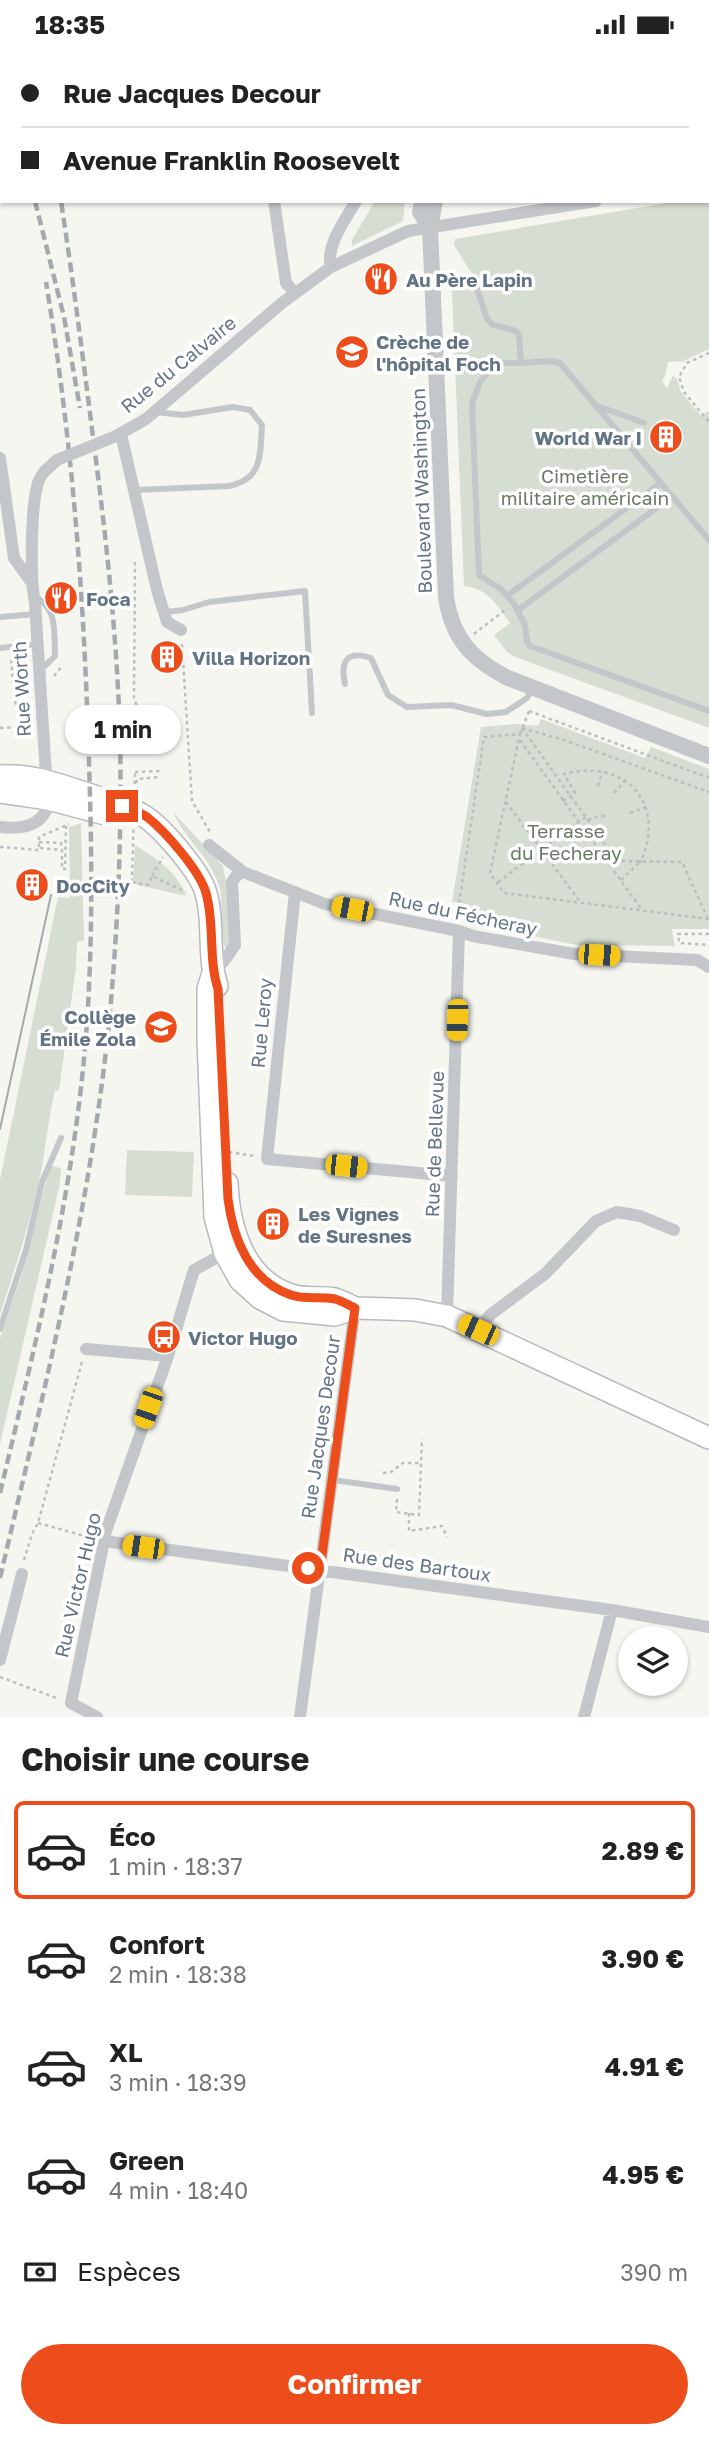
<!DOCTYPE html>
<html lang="fr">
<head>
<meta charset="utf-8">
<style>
	body { margin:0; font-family:"Golos Text",sans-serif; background:#f2f2f2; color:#222; height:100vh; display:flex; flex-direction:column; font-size:26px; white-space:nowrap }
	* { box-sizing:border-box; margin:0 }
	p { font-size:23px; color:#767676 }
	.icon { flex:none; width:38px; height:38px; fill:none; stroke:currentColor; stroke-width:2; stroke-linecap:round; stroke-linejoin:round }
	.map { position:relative; height:1668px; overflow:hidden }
	.panel { display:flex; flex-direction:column; background:#fff; flex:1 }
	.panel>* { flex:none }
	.banner { position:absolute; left:0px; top:0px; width:710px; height:154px; box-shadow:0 2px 5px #0004; display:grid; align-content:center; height:154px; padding:0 21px; background:#fff }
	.fabs { position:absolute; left:618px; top:1577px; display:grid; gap:14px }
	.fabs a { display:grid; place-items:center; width:70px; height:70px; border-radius:50%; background:#fff; box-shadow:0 2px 5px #0004; font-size:35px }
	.end { position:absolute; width:32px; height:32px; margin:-16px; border:9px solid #ed4d1a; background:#fff; box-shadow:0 0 0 4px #fff }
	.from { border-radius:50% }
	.bubble { position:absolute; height:49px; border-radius:24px; background:#fff; box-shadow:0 2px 5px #0004; font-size:23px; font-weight:700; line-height:49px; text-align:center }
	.car { position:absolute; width:21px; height:42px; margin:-21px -10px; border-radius:9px; box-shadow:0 0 5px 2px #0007; background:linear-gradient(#f5c518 24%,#345 0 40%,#f5c518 0 76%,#345 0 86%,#f5c518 0) }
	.banner b { display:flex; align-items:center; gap:24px; height:66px; font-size:26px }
	.banner b+b { border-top:2px solid #e0e0e0 }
	.banner i { width:18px; height:18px; background:#222 }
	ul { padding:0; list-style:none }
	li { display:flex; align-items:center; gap:21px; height:98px; margin:0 14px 10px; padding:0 7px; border:4px solid transparent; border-radius:10px }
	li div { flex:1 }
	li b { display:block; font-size:26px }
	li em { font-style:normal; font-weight:700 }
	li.on { border-color:#ed4d1a }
	li>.icon { width:63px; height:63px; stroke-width:1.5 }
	h2 { padding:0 21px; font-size:32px; line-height:84px }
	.pay { display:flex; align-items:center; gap:18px; height:77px; padding:0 21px; font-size:26px }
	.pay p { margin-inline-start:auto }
	.cta { display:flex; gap:14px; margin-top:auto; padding:14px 21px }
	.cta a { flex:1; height:80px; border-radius:42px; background:#ed4d1a; color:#fff; font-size:28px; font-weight:700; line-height:80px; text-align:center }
	.status { display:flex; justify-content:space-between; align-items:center; height:49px; padding:0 35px; background:#fff; direction:ltr }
	.status svg { height:19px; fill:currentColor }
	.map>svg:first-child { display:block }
</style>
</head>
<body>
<div class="status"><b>18:35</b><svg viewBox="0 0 49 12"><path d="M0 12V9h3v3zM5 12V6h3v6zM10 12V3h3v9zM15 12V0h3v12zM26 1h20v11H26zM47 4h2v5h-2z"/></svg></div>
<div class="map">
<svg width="709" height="1668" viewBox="0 0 709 1668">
	<rect width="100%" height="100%" fill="#f6f6f1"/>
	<path fill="#d6ddd2" d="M709 147V300L684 312 668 313 665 327 662 332 667 339 673 327 677 330 681 343 701 367 708 362 709 363V679L515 608 507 603 494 586 510 574C497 556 487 539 464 537L452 241 479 236 454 196 455 190 678 152H709Z
		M375 152H405L403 172 352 197V191Z
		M541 670 645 709 651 698 709 720V880H672L675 897 577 896 470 874 462 864 463 855 452 853 481 678 515 675 538 677Z
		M173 763 223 817 228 843 229 896 226 901C217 881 226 853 217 831 207 806 184 788 173 763Z
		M81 774 84 891 77 893 76 919 59 1041 55 1042C48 1070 46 1099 40 1128 30 1174 15 1220 0 1265V1131L58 848 70 849 69 778Z
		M135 796C155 809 178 823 186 847L133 835Z
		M127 1101 194 1103 192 1148 125 1146Z
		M50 1117 61 1119 60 1134 0 1395V1289L20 1231Z"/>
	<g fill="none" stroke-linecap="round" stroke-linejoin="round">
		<g stroke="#b6babe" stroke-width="24">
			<path id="primary" d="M0 727C34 725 63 737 94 747 111 753 129 757 144 767 162 778 198 821 205 841 215 872 207 906 217 937
				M0 743 48 750 105 765
				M213 924 208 940V991L215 1168 225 1204 240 1231 260 1249 283 1261 335 1266 355 1259 389 1260 415 1261 447 1267 709 1389
				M227 1134C229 1178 243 1230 291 1246 305 1251 321 1247 335 1250 342 1252 349 1256 355 1259"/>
		</g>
		<path stroke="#bcbfc1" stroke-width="2.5" stroke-dasharray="3.5 3.5" stroke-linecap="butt" d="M604 2 605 0
			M709 107V106
			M709 304 687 314 679 328 684 343 709 373
			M135 513 134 650 137 657 144 659 146 664
			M474 585 505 561
			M182 595 192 752 210 783
			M54 627 63 616
			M145 659H157L160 664
			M529 662 709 729
			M130 666H132
			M99 667V665
			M99 678V703
			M0 679 19 678 18 659 14 651 11 608
			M522 679 617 812 682 813 708 870
			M522 679 564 691 709 743
			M520 685 529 662
			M520 691 642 861
			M147 692 150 693 155 688 147 680 146 664H151V677L155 681 158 678 155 676V664H160L164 692
			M150 693 157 700
			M135 723 160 722
			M598 737 602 723
			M135 741 137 730 160 728
			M614 744 625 731
			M563 752 575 744 564 725C623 709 666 752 642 810
			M506 753 581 854
			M630 764 646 758
			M588 771 599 767H606
			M39 793 61 794 62 800
			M0 798 39 801V788L69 775
			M40 799 62 801V820H65L66 776
			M152 827 163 808
			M621 831 639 814
			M132 833 148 836 152 827 186 843
			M498 833 586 768
			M457 868 484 688 520 685 490 824 504 844 709 870
			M709 885H678L679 894 709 896
			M229 1103 254 1107
			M383 1424 391 1423 403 1414H421
			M397 1450 396 1463 419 1466 422 1390
			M409 1464V1482L442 1477 447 1488
			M38 1474 92 1489
			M24 1511 32 1485 38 1474 82 1313
			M0 1628 59 1650"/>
		<path stroke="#c3c7ca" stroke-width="6" d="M476 237 487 270 493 276 516 282 519 286 521 314 551 312 560 314 709 491
			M480 314H521
			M495 314 480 333 472 354 479 526 502 541 514 555 525 576 527 593 530 597 709 662
			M598 357 644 374
			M135 441 229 437C263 430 260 406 262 376L250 361 233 358 183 366 155 363
			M508 546 661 434
			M34 547C58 559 54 583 55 607L40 622
			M518 561 673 447
			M165 563 183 561 209 553 305 542 312 664
			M0 568 36 565
			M0 599 38 595
			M345 635C340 612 347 601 371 609L388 646 407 658 451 656 487 665 506 663 527 649 533 639
			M0 1280 26 1201 42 1133 61 1089
			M333 1431 397 1440"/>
		<path stroke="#c3c7ca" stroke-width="12" d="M274 2V0
			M274 152 286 234 295 244
			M331 218C325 197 346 170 356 152
			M121 385 157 541 167 573 181 581
			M116 387 146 370 282 254 331 218 408 182 596 152
			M0 409 14 509 32 534
			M0 778C20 780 40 779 48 757L35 554C30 532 31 460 37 438 38 432 41 427 44 423
			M209 796 243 823 325 855 459 882 473 887 574 905 697 911 709 918
			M295 843 267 1110 452 1127
			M213 924 227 908 235 896 232 833 236 827 243 823
			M447 1267 459 882
			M478 1281 490 1266 545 1225 596 1172 617 1163 640 1167 674 1181
			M86 1300 168 1307
			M104 1492 612 1561 709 1578
			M0 1611 22 1525
			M97 1668 71 1654 106 1482 168 1307 194 1221 225 1204
			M300 1668 355 1259
			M584 1668 612 1561"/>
		<path stroke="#c3c7ca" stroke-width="16" d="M468 0V2
			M451 2V0
			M422 152 420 163 430 179
			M435 152 430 179 446 548C452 589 472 611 508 629L709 707"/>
		<use href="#primary" stroke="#fff" stroke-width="21"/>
		<path stroke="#a3a9af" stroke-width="2" d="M0 1080 51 846"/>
		<path stroke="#a3a9af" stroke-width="4.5" stroke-dasharray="10 5" stroke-linecap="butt" d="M5 0V2
			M33 0V2
			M35 152 64 268 80 359
			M0 1444C34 1301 70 1157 84 1010 94 902 92 793 88 685 83 532 71 385 46 233
			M0 1529C43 1345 90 1162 109 974 118 879 122 783 120 687 117 587 106 487 93 388 83 309 73 231 61 152"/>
		<path stroke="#bcbfc1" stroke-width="2.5" stroke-dasharray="3.5 3.5" stroke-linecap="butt" d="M639 814 642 810
			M132 833 135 723"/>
		<path stroke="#c3c7ca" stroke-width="12" d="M44 423 57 411 116 387"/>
	</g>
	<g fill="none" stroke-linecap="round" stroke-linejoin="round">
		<path stroke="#ed4d1a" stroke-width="9" d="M122 757C130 760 140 763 147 768 165 782 200 822 206 844 215 875 208 909 218 940L228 1150C233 1189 249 1232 291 1246 305 1251 321 1247 335 1250 342 1252 349 1256 355 1259L320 1521 308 1519"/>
	</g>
	<defs>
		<g id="restaurant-disc" transform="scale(1.75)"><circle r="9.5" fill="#ed4d1a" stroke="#fff"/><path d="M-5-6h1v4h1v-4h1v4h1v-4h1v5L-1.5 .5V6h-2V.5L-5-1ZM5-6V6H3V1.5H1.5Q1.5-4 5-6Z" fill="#fff"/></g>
		<g id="school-disc" transform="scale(1.75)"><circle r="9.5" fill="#ed4d1a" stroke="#fff"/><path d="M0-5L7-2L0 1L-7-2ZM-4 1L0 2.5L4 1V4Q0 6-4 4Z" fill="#fff"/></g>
		<g id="building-disc" transform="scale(1.75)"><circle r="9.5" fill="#ed4d1a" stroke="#fff"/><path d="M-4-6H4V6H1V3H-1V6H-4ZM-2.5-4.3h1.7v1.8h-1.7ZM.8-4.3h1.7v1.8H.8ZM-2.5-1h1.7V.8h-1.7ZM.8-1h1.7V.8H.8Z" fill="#fff"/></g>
		<g id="bus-disc" transform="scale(1.75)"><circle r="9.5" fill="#ed4d1a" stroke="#fff"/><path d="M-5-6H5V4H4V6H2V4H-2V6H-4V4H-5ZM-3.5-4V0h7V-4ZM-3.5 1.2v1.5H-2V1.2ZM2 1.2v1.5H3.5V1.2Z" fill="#fff"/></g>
	</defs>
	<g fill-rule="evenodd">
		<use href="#restaurant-disc" x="381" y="230"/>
		<use href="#school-disc" x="352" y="303"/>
		<use href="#building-disc" x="666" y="388"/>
		<use href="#restaurant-disc" x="61" y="549"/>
		<use href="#building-disc" x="167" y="608"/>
		<use href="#building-disc" x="32" y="836"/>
		<use href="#school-disc" x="161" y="978"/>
		<use href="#building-disc" x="273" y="1175"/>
		<use href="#bus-disc" x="164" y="1288"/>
	</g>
	<g text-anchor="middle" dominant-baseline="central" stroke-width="7" stroke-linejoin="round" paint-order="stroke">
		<g font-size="19" font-weight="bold" fill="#637585" stroke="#fff" text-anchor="start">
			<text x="406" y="230">Au Père Lapin</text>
			<text x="376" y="292">Crèche de<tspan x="376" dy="22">l'hôpital Foch</tspan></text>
			<text x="642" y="388" text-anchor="end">World War I</text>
			<text x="86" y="549">Foca</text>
			<text x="192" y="608">Villa Horizon</text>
			<text x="56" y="836">DocCity</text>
			<text x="136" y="967" text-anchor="end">Collège<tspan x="136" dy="22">Émile Zola</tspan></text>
			<text x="298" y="1164">Les Vignes<tspan x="298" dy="22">de Suresnes</tspan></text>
			<text x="188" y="1288">Victor Hugo</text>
		</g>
		<g font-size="19" fill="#637585" stroke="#fff">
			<text transform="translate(178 315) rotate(-39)">Rue du Calvaire</text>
			<text transform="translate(421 442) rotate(-92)">Boulevard Washington</text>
			<text transform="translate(21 640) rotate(-93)">Rue Worth</text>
			<text transform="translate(463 864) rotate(12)">Rue du Fécheray</text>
			<text transform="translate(261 974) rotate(-85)">Rue Leroy</text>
			<text transform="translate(434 1095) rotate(-88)">Rue de Bellevue</text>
			<text transform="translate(320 1378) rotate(-82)">Rue Jacques Decour</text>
			<text transform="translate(417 1515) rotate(8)">Rue des Bartoux</text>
			<text transform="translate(77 1536) rotate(-77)">Rue Victor Hugo</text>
		</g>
		<g font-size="19" fill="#677b62" stroke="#fff">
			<text x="585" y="426">Cimetière<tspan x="585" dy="22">militaire américain</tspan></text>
			<text x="566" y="781">Terrasse<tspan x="566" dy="22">du Fecheray</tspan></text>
		</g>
	</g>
</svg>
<div class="fabs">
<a><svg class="icon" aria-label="layers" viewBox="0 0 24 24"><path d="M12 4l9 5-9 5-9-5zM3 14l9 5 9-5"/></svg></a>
</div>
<i class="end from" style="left:308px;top:1519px"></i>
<i class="end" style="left:122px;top:757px"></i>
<div class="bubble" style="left:65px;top:656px;width:116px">1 min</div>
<i class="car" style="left:352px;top:860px;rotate:281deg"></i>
<i class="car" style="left:599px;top:906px;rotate:93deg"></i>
<i class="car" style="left:457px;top:971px;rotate:182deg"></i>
<i class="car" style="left:346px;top:1117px;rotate:96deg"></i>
<i class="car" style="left:478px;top:1281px;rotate:294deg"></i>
<i class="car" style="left:148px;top:1359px;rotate:199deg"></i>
<i class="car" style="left:143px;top:1498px;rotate:278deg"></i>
<div class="banner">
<b><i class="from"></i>Rue Jacques Decour</b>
<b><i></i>Avenue Franklin Roosevelt</b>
</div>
</div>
<section class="panel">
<h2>Choisir une course</h2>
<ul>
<li class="on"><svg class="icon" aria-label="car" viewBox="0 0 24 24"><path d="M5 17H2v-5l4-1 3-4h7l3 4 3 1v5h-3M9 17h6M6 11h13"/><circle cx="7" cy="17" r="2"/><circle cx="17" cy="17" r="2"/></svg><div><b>Éco</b><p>1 min · 18:37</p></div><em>2.89 €</em></li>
<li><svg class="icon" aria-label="car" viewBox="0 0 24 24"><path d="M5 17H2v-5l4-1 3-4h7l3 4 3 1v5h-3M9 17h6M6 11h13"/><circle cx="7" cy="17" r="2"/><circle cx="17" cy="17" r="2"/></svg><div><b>Confort</b><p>2 min · 18:38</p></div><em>3.90 €</em></li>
<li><svg class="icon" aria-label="car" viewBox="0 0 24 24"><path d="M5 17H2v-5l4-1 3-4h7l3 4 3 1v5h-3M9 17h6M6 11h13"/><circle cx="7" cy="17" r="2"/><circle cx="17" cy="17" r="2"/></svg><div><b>XL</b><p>3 min · 18:39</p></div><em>4.91 €</em></li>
<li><svg class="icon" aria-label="car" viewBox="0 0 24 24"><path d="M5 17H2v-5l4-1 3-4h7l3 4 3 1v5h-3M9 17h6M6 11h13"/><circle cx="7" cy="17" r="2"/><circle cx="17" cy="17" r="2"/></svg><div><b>Green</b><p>4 min · 18:40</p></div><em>4.95 €</em></li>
</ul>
<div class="pay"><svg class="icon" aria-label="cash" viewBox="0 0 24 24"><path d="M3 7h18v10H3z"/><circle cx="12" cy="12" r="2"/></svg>Espèces<p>390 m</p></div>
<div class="cta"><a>Confirmer</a></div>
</section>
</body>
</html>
